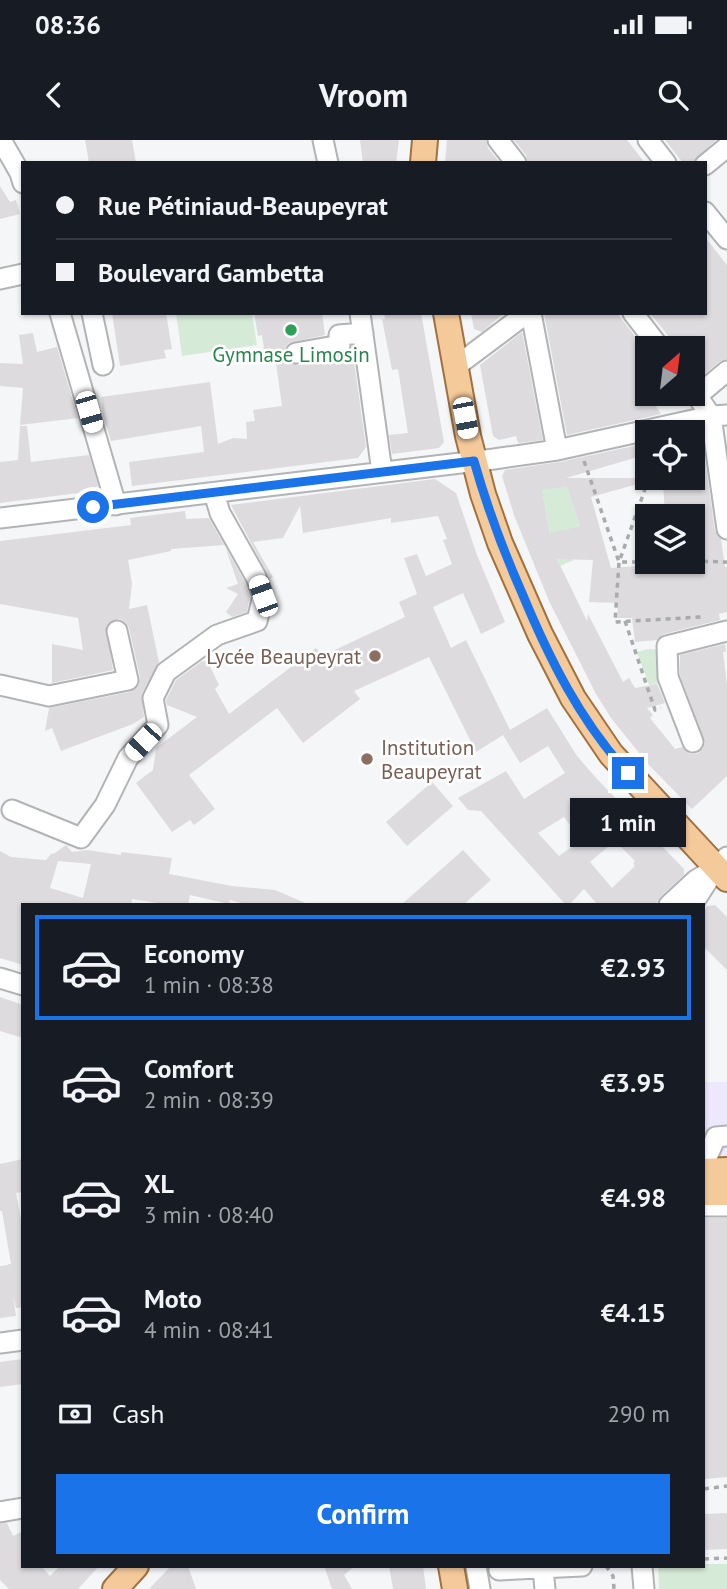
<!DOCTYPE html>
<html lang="en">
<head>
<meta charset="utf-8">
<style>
	body { margin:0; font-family:"PT Sans",sans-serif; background:#20242c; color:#f1f3f6; height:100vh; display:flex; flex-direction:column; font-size:26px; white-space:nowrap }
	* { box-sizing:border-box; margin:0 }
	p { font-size:23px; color:#9ea1a6 }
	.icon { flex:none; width:38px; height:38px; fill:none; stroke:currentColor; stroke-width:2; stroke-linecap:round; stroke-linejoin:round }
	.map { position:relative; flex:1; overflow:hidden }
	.side { position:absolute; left:21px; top:763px; width:684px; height:665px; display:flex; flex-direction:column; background:#171b24; border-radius:0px; box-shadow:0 2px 5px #0004 }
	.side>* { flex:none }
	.hud { position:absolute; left:21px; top:21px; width:686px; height:154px; border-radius:0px; box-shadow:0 2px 5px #0004; display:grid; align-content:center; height:154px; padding:0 35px; background:#171b24 }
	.needle { width:46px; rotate:28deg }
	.controls { position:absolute; left:635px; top:196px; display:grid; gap:14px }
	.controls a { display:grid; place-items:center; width:70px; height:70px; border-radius:0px; background:#171b24; box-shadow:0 2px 5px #0004; font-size:35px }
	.end { position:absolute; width:32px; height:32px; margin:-16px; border:9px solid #1a73e8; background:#fff; box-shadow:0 0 0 4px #fff }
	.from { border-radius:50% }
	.bubble { position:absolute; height:49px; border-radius:0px; background:#171b24; box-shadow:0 2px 5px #0004; font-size:23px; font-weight:700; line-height:49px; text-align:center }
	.car { position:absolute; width:21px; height:42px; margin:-21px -10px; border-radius:9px; box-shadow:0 0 5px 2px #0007; background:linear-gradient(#fff 24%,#345 0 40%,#fff 0 76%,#345 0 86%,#fff 0) }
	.hud b { display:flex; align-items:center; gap:24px; height:66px; font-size:26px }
	.hud b+b { border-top:2px solid #363941 }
	.hud i { width:18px; height:18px; background:#f1f3f6 }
	ul { padding:12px 0 0; list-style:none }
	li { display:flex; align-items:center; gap:21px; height:105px; margin:0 14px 10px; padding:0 21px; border:4px solid transparent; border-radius:0px }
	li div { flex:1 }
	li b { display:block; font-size:26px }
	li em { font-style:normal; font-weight:700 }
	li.selected { border-color:#1a73e8 }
	li>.icon { width:63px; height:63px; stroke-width:1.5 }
	.pay { display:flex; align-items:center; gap:18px; height:77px; padding:0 35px; font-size:26px }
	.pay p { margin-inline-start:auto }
	.action { display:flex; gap:14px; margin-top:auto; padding:14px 35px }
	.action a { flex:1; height:80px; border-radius:0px; background:#1a73e8; color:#fff; font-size:28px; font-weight:700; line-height:80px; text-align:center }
	.status { display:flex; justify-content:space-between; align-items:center; height:49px; padding:0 35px; background:#171b24; direction:ltr }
	.status svg { height:19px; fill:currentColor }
	header { display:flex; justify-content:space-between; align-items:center; height:91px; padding:0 35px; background:#171b24; font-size:32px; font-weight:700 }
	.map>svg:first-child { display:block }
</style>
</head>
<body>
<div class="status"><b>08:36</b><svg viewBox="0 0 49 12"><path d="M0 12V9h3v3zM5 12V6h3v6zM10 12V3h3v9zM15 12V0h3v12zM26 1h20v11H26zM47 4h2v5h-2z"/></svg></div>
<header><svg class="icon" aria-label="back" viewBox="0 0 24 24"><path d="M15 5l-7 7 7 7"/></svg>Vroom<svg class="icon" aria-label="search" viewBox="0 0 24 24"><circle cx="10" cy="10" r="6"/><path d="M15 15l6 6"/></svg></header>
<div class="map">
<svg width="727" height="1449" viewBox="0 0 727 1449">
	<rect width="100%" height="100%" fill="#f4f6f8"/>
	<path fill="#eee8fd" d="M704 942H727V1017L704 1018Z"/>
	<path fill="#d6ebd7" d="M176 173H252L257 205 182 216Z
		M578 343 570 354 580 386 564 390 571 419 574 420 560 426 552 403 542 350Z
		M648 509 662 510 664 542 649 545 637 512Z
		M704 1424H727V1449H659L658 1426H704Z"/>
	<path fill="#dddbdd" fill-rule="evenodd" d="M85 0H132L136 23H89Z
		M360 0H399L396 23H363Z
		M447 0H486L488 8 500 23H445Z
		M514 0H627L645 23H528L526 15Z
		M665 0H716L692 23H683Z
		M0 46 10 62 16 60 20 74 0 79Z
		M705 97 727 125V219L719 222 701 237 693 227V208H678L650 173H705Z
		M112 173H166L172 209 164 210 166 218 120 226Z
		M254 173H322L325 195 289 203 285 208 284 216 287 221 298 225 342 217 350 212 353 214 366 307 358 318 132 346 129 322 204 312 201 286 111 301 103 275 101 257 210 242 218 304 233 298 247 299 246 282 255 281 253 270 282 266 274 209H264L262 195 258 196Z
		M384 173H421L444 302 439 308 392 314 389 295 408 293 398 229 392 230 382 179H385Z
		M471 173H504L482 192 474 189Z
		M544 173H617L648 213V254L661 274 567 295Z
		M522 192 543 300 518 303 516 296 499 300 493 296 480 225Z
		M33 193 37 212 57 207 78 278 20 285 23 248 0 246V223L23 224 19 195Z
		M20 286H27L31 322 89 315 98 345 94 351 0 363V322L18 320Z
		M701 291 715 391 721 399 725 427H727V472L719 474 720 480 664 494 657 500 635 502 632 478H617L618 463 589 462 593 420 557 419 587 481 588 474 623 542 629 538 635 548 657 544 665 563 647 568 653 575 650 578 675 609 682 607 690 614H697L703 609 705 603 680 535V515L725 504 726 512H723L727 545V636L692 669 648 624 611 578 596 554 549 461 514 375 502 336 505 330 559 322 648 303V314L566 338H644L645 342 591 357 611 428 693 422V376H665L663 342 668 341V338H693V293ZM567 346 580 386 550 393 542 350Z
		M435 339 456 353 477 415 505 482 481 494 463 453 433 467 451 508 466 500 510 590 547 568 577 616 597 639 684 729V735L661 756 655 765H598L584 749 569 765H566L481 671 468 670 458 658 506 631 524 659 565 633 548 606 520 623 503 595 476 612 429 517 354 551 360 559 303 603 277 568 189 635 215 669 194 685 190 680 172 692 136 643 153 630 156 608 197 577 167 565 166 560 176 540 201 522 207 520 219 545 215 549 229 574 316 508 322 516 405 477 399 462 417 454 404 418 417 414 426 436 452 424 443 400 447 399 438 376 391 383V378L303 393 300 366 283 398 253 402 273 437 270 439 231 365ZM564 677 581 700 559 716 538 693ZM615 701 635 721 633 723 635 726 612 748 590 722Z
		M185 371 186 379 209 378 224 405 171 409V411L128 420 132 444 129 469 147 465 159 522 142 553 144 577 133 584 61 611 52 588 45 591 49 568 130 552 139 544 140 537 129 488 125 482 120 479 109 482 106 487 113 530 52 543V504L83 510 78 478 0 464V401L131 385 130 378Z
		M226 409 245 442 250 457 247 472 232 477 226 472 238 454 226 448 238 444Z
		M432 642 453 666 407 706 386 682Z
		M66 705 72 712 87 710 121 715V712L172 718 169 734 232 746 275 750 310 765H248L230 760 229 764 190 755 188 765H170L132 759 131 765H23V825L0 818V711L11 717 46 720 51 714 55 713ZM58 721 91 724 83 758 50 748Z
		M463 710 491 740 463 765H401Z
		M715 765 727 777V830L704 807V771L707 766Z
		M0 857 23 865V898L0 891Z
		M23 1019V1052L16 1053 23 1091V1167L16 1168 13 1156 16 1176 0 1178V1126L8 1125 10 1137 8 1124H11L2 1071H0V1024Z
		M704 1078H727V1337L704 1339Z
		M23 1219V1244L0 1247V1222Z
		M727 1373V1409L704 1410V1374Z
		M7 1383 13 1396 23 1391V1426H41L50 1436 60 1426H99L78 1449H9L0 1440V1384Z
		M171 1426H188L196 1449H149Z
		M324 1426H355L344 1435 352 1449H332Z
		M389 1426H423L426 1449H393Z"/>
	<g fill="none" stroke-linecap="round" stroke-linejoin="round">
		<g stroke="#b1b3b5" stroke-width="23">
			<path id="minor" d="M1 0 20 33 23 43
				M323 0 328 23
				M498 0 516 23
				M648 0 666 23
				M705 25 727 7
				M705 72 727 99
				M0 139 23 134
				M60 173 116 365
				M92 173 103 225
				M360 173 382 332
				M531 173 557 310
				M633 173 660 208
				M296 213 340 205 339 195 363 193
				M455 227 527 173
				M693 250 711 276 727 389
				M697 256 727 231
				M0 378 494 319 557 310 711 276 727 275
				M0 545 49 556 128 540 117 491
				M693 602 668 537 667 506 727 491
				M12 670 81 698 105 665 128 618 158 585 153 558 166 532 217 495 257 481 263 456 256 437 220 373 214 353
				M669 765 696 740 716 728
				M692 765 716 728 727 717
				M0 838 23 845
				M704 1024 716 997 727 996
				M704 1066H727
				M0 1203 23 1200
				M0 1372 23 1368
				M476 1426 480 1449
				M642 1426 644 1449
				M543 1429 545 1449
				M499 1430 582 1426"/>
		</g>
		<g stroke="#9f7240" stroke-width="28">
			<path id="major" d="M423 23 425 0
				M446 173 468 296 483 354 500 403 540 494 573 558 611 614 727 739
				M704 1031 727 1030
				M704 1053H727
				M451 1426 455 1449
				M115 1449 136 1426"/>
		</g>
		<path stroke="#a8aaab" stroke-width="3.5" stroke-dasharray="5 5" stroke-linecap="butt" d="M584 321 619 422H653
			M649 338 619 422 615 482 701 477
			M693 421 727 422
			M625 481 655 570 661 568
			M704 1349 727 1346
			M704 1419 727 1418
			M606 1426 613 1436 614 1449"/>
		<use href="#minor" stroke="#fff" stroke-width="19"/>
		<use href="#major" stroke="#f4ca9b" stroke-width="24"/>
	</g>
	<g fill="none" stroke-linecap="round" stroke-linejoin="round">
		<path stroke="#1a73e8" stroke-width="9" d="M93 367 474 321C487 367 503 410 522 453 549 518 580 581 628 633"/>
	</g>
	<circle fill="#2e9e5b" stroke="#fff" stroke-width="2.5" cx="291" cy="190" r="7"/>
	<g fill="#8d6e63" stroke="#fff" stroke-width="2.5">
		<circle cx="375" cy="516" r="7"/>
		<circle cx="367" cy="619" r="7"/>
	</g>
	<g text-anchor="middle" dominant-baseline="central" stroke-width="5" stroke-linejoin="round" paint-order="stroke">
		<g font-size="21" fill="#27864d" stroke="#fff">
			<text x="291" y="214">Gymnase Limosin</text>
		</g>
		<g font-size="21" fill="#785e54" stroke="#fff" text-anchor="end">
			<text x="361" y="516">Lycée Beaupeyrat</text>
			<text x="381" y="607" text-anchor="start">Institution<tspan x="381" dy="24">Beaupeyrat</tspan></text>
		</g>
	</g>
</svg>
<div class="controls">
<a><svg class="needle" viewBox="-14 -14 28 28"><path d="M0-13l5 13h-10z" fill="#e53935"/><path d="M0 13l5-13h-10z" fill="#9ea1a6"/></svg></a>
<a><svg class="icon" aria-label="locate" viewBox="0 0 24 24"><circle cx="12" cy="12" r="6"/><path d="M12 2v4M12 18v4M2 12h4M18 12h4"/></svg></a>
<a><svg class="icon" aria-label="layers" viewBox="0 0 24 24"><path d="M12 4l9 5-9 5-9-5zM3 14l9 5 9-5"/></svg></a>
</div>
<i class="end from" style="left:93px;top:367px"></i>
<i class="end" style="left:628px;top:633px"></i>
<div class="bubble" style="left:570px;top:658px;width:116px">1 min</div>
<i class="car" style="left:89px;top:272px;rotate:164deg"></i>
<i class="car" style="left:465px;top:278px;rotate:169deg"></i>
<i class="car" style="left:263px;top:456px;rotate:340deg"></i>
<i class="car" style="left:143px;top:602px;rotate:223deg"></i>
<div class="hud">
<b><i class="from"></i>Rue Pétiniaud-Beaupeyrat</b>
<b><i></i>Boulevard Gambetta</b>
</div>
<section class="side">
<ul>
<li class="selected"><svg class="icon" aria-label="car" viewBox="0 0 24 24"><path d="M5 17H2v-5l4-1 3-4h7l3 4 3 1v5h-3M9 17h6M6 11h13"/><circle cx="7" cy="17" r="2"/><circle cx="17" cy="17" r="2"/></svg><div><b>Economy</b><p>1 min · 08:38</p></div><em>€2.93</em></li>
<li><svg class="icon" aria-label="car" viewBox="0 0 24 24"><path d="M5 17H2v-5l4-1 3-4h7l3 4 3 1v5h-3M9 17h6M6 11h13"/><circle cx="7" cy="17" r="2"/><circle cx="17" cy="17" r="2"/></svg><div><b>Comfort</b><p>2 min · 08:39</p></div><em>€3.95</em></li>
<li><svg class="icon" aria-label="car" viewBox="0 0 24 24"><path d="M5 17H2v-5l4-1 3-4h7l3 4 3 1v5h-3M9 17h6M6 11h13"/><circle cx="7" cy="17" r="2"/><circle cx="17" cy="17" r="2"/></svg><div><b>XL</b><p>3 min · 08:40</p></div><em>€4.98</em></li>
<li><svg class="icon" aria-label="car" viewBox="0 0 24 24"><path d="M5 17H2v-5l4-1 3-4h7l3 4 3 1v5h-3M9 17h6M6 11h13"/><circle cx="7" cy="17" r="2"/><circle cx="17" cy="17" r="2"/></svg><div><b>Moto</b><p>4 min · 08:41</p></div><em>€4.15</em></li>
</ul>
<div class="pay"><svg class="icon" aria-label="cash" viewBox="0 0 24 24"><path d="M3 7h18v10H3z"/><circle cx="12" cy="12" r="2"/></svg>Cash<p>290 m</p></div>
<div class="action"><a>Confirm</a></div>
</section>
</div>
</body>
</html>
